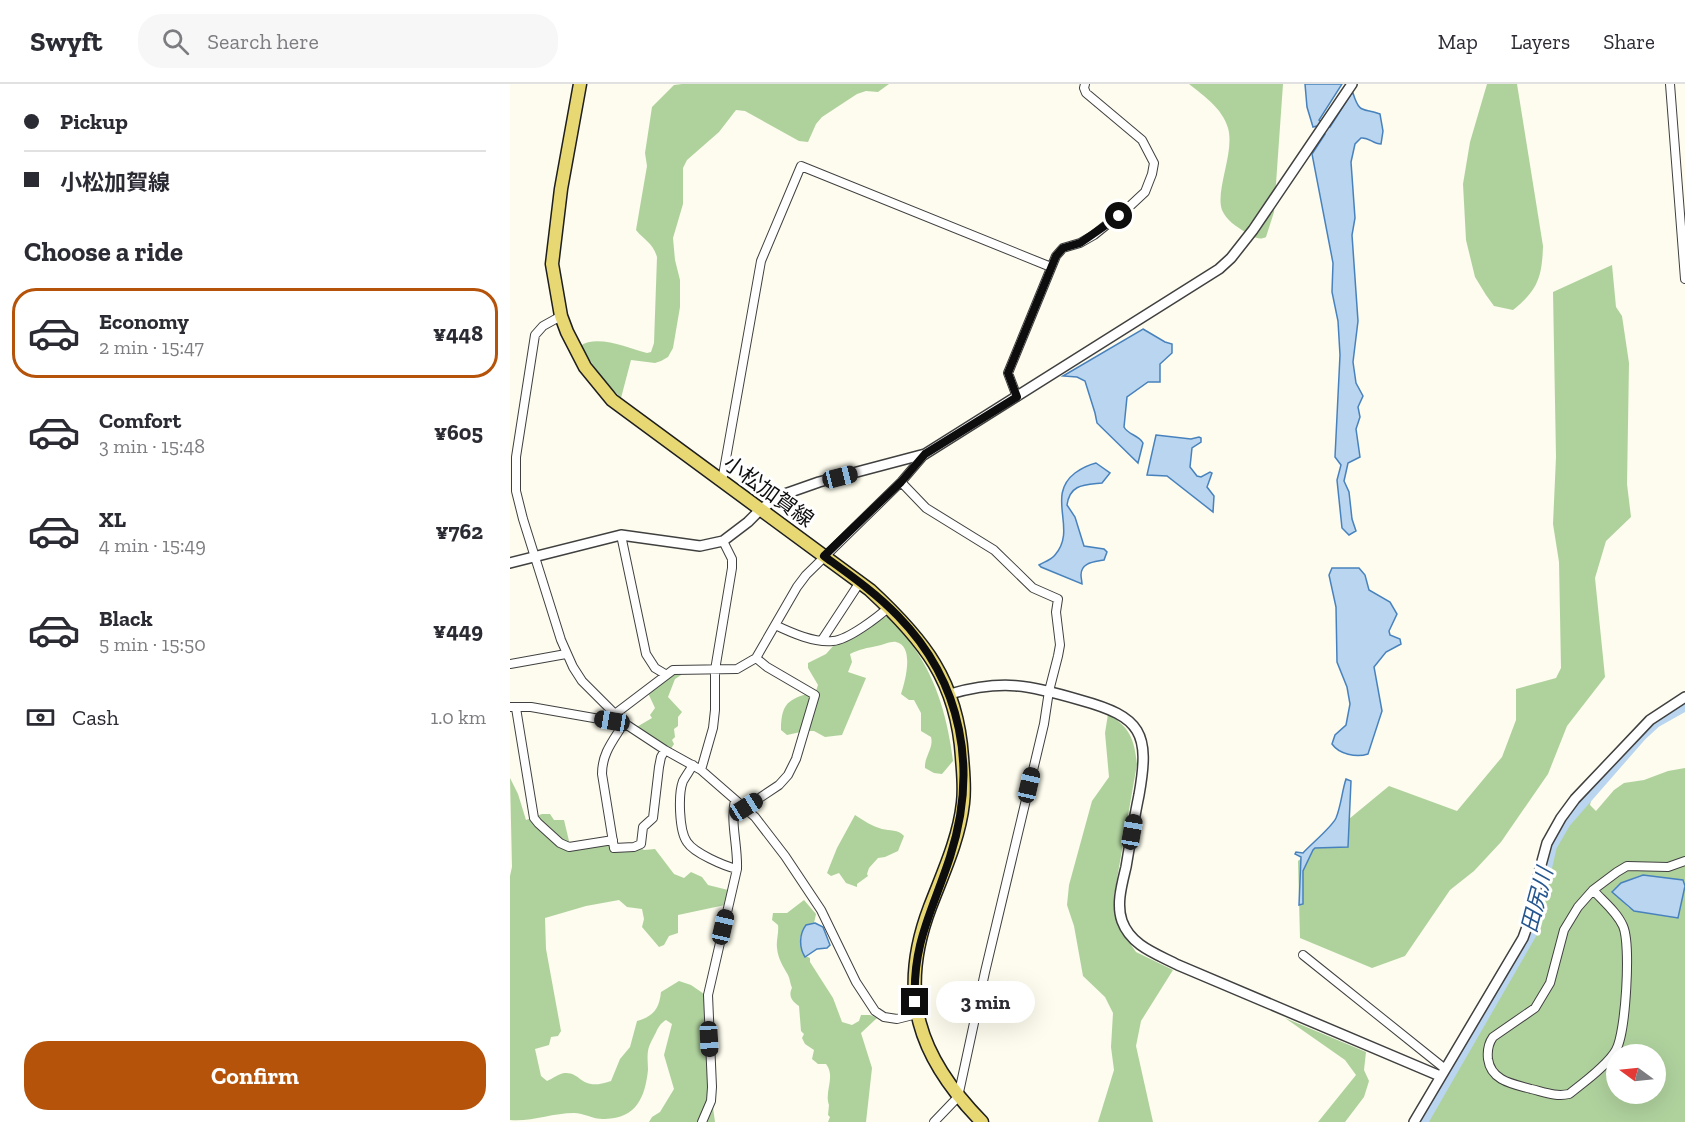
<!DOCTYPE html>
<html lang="en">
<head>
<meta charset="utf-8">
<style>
	body { margin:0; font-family:"Zilla Slab","Noto Sans JP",serif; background:#f7f7f7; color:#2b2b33; height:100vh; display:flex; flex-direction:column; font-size:22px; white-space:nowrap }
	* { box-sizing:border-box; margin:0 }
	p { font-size:20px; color:#7c7c81 }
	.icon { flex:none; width:33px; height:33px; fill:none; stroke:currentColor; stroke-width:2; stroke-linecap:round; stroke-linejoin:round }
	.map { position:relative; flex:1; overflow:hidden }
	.details { display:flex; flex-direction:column; background:#fff; width:510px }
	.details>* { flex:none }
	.guide { display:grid; align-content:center; height:132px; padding:0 24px; background:#fff }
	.needle { width:39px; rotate:285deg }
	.tools { position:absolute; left:1096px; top:960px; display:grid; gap:12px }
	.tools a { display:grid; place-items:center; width:60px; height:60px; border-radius:50%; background:#fff; box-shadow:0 6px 24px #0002; font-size:30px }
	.end { position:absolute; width:27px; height:27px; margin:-14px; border:8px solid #0d0d0d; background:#fff; box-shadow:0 0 0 3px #fff }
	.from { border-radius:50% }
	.bubble { position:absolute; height:42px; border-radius:21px; background:#fff; box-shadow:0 6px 24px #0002; font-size:20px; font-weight:800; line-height:42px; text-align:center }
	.car { position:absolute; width:18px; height:36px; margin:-18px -9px; border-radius:8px; box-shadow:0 0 4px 2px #0007; background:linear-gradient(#222 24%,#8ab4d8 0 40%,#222 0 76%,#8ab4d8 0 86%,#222 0) }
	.guide b { display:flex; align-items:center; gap:21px; height:57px; font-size:22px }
	.guide b+b { border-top:2px solid #e1e1e2 }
	.guide i { width:15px; height:15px; background:#2b2b33 }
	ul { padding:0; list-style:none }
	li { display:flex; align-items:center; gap:18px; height:90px; margin:0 12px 9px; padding:0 12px; border:3px solid transparent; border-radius:24px }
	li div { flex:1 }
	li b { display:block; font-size:22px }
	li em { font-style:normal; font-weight:800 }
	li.on { border-color:#b45309 }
	li>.icon { width:54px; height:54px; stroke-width:1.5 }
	h2 { padding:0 24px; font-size:27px; line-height:72px }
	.pay { display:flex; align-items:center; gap:15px; height:66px; padding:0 24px; font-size:22px }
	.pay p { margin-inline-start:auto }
	.button { display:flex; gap:12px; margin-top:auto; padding:12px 24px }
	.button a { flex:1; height:69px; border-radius:24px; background:#b45309; color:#fff; font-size:24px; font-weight:800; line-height:69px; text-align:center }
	header { display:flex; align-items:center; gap:36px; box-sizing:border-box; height:84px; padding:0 30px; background:#fff; border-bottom:2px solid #e1e1e2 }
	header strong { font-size:28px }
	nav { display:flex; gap:33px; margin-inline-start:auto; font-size:21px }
	.search { width:420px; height:54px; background:#f7f7f7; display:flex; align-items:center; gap:15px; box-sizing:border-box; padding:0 21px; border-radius:24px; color:#7c7c81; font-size:22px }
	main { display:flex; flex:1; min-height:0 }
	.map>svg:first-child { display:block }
</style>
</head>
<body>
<header>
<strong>Swyft</strong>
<div class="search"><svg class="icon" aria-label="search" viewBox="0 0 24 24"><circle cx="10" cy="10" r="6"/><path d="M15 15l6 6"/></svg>Search here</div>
<nav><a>Map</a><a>Layers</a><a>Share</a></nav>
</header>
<main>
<section class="details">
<div class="guide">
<b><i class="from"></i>Pickup</b>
<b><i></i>小松加賀線</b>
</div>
<h2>Choose a ride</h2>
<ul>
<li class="on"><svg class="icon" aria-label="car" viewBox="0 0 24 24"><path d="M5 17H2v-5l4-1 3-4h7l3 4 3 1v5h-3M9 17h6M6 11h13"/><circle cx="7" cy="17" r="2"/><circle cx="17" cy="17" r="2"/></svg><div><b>Economy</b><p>2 min · 15:47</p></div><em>¥448</em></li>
<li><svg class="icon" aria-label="car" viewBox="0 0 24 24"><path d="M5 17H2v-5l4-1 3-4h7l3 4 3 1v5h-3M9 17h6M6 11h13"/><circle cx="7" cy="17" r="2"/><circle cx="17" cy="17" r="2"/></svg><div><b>Comfort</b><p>3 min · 15:48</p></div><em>¥605</em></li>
<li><svg class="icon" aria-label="car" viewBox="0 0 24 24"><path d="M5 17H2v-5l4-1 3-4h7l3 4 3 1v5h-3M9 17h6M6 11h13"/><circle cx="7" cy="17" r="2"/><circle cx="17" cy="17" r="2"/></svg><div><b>XL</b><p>4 min · 15:49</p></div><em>¥762</em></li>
<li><svg class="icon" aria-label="car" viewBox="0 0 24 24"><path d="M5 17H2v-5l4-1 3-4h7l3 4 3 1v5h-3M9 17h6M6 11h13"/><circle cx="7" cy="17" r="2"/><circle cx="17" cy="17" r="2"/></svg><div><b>Black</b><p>5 min · 15:50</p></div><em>¥449</em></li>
</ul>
<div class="pay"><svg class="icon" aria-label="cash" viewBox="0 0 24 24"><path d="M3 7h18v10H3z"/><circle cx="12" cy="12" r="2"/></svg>Cash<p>1.0 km</p></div>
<div class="button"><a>Confirm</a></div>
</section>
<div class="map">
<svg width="1175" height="1038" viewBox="0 0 1175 1038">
	<rect width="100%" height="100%" fill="#fdfcee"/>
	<path fill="#afd29d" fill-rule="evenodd" d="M172 0H379L368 8 356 7 347 10 312 33 306 40 298 58 289 57 235 27 226 26 209 48 177 76 173 84V120L163 154 165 176 170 196V223L163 264 158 273 151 277 145 279 121 276 111 314 92 294 70 262C87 250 118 264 137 269L141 268 144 259 147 173C143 159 134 156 126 146L137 82 135 69 142 23 164 1Z
		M679 0H773L764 128 756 153C749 157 741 152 735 148 727 143 716 136 712 126 705 106 725 68 718 44 712 24 694 12 679 0Z
		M977 0H1007L1033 162C1032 193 1028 206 1003 226L984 222 976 211 965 193 956 156 953 100 960 58Z
		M1102 181 1106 223 1112 232 1119 279 1117 400 1121 433 1096 457 1085 494 1095 593 1057 642 1038 690 991 758 964 787 940 806 895 872 862 884 790 854 788 777 879 702 947 727 992 673 1006 636V605L1046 594 1051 584 1049 478 1043 440 1046 373 1043 208Z
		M379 532C388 543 398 554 405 565 428 599 438 637 443 677L432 690 424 689 415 684C414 673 424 664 421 653L411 647V629L404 616H399L391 610C395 598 405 562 386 558 381 557 373 561 367 562 357 564 350 565 340 570L342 578 338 588 356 594 332 651 315 653 304 647H295L277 651 271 646C271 615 282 615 306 607L308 601 298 584V579L316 570 324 561 370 535Z
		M163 588 174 589 165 595 158 613 172 628 168 633V642L164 645 165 653 162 656 164 660 160 666C148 661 124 659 125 644L142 634 140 631 145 624 138 609Z
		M598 630C620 644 624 654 627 680L604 812 605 831 612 848 626 868 663 886 631 937 626 962 643 1038H588L604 986 601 963 603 929 595 913 573 892 564 842 557 821 559 801 582 717 599 693 595 649Z
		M1175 684V1038H909L1004 878 1035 776 1050 743 1061 726 1096 686 1102 689 1082 712 1080 721 1086 727 1104 706 1114 699 1134 696 1158 687ZM1131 791 1173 796 1174 802 1168 834 1119 824 1102 807 1111 799ZM1107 970H1146V1010H1107Z
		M0 694 8 710 16 736 32 730H40L44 736H54L59 757 56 764 123 760 134 766 145 765 164 790 174 794 181 788 192 793 198 801 218 806 215 821 168 831V849L159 852 154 861 149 863 132 843 134 835 132 825 117 823 109 816 76 822 35 834 36 865 51 947 48 952 41 953 39 961 25 965 31 992 37 997C42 995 50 989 55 989 72 988 70 1008 101 997L110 975 120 963 127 937C144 932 149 925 151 908L169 897 181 901 194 910 198 987 205 1038H139L142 1033 150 1028 164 1005 154 971 162 940 156 936C151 939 150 941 147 946 144 953 139 960 138 967 137 973 138 980 138 986 135 1013 127 1034 95 1035 85 1036 74 1029 64 1029 42 1029 21 1038 0 1036V792L2 783Z
		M345 731C354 737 362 742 372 745 380 747 388 745 394 752L388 767 375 773 368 774 359 784 357 790 358 792 347 800V803L336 799 329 789 321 792 317 789 327 764Z
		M294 816 306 830 304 839C287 842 290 858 293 871L300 874V878L323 914 332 938 342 941 349 937 351 931H360L367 934 351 949 362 984 356 1038H318L320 1033 318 1031 319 1021C314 1007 326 993 316 980H308L302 975 304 966 295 960 292 954 294 950 291 947 289 922C282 917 278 912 282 904 280 899 280 895 278 891 273 882 268 875 267 864 266 857 269 849 268 841L262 836 263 829H277Z
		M775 934 856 968 854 986 859 997 854 1013 835 1038H808L846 991 835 976Z"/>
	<path fill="#b9d5ef" stroke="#4882bd" stroke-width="1.5" d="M795 0H832L809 36 818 43H820L841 10 843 9C850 32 854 23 870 30L873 47 871 60C863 60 859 53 851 54L845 60 841 78 845 134 842 151 848 237 843 278 846 299 853 312 848 323 850 333 846 345 850 373 838 379 834 397 839 408 842 435 846 447 839 451 832 444 827 396 831 381 825 373 830 271 828 237 822 208 823 179 802 70 815 50 807 42 803 43 797 23Z
		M633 245 655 258 662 260V269L650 280V298H638L617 313 614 343C618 351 629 351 633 359L628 379 587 339 585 329 575 297 567 293 553 292Z
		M646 351 681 355 689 353 691 354V358L682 364 680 383 687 392 691 393 700 388 702 389 697 403 704 412 703 428 657 392 637 391Z
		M586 379 600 389 592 399C574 401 560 400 557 421L565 433 574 462 594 465 597 468 594 476C585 478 571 478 571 491 571 494 572 497 572 500L531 483 529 481C534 478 541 476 545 471 568 445 535 412 565 389 572 384 578 381 586 379Z
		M822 484H849L855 491 859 506 880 518 887 530 879 547 880 551 890 555 891 560 876 568 864 583 872 627 858 670C846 674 829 670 822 660L825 651 836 641 840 620 837 603 827 578 826 523 819 491Z
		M836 695 841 697 838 763 805 764 803 766 793 787V820L789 821 791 773 785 770 786 768 793 769C800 761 822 743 826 734 831 722 832 707 836 695Z
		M1133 791 1173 796 1175 802 1168 834 1124 827 1102 808 1111 799Z
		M305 839 313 843 320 861 317 864 307 865 295 873C289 864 289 850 296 841Z"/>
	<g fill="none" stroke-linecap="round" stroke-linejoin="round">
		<path stroke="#b9d5ef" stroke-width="12" d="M912 1038 1021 849 1041 762 1055 738 1131 651 1145 638 1175 621"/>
		<g stroke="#404040" stroke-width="10">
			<path id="minor" d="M1160 0 1175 195
				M51 232 33 242 25 251 6 373V407L13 435 51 556 63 583 72 597 114 639 155 666 191 686 245 733 275 772 311 826 346 898 365 927 374 933 387 935 407 930
				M507 313 498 289 546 172 553 164 570 159 584 151 620 122 635 108 642 90 644 79 632 56 576 9 574 4 575 0
				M212 397 251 177 291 82 541 183
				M391 398 416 424 484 466 523 504 548 515 546 528 550 561 548 572 539 607 534 640 475 888 448 1013 424 1038
				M111 451 136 570 145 584 155 590
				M265 541C282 549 304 559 323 557 338 556 368 533 379 523
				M312 556 350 498
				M0 580 56 570
				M0 623H21L101 637 109 635
				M6 624 24 734 28 739 50 759 59 763 103 756
				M105 630 163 586 227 585 246 574 287 503 296 491 391 398 415 370
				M114 639C103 657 92 669 92 690L104 764 124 763 131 760 133 743 143 734 149 683 151 673 155 666
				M183 681C180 686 176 692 173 697 168 710 169 747 177 758 184 769 214 782 227 785
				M191 686 203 644 205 626V586L222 484V475L213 457
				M236 723 269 701 278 691 286 675 305 611 257 583 246 574
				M1083 806C1093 817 1107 828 1113 842 1121 860 1116 948 1106 966 1098 981 1072 1000 1059 1010 1046 1013 1034 1008 1021 1005 1003 1000 981 997 978 975 977 966 978 960 983 953L1025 924 1040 899 1054 846 1068 823 1083 806 1107 788 1117 782 1158 783 1175 777
				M793 871 934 984
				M192 1038 201 1017 202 1003 198 911 227 785C228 762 220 738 225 716"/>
		</g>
		<g stroke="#404040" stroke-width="12">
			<path id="tertiary" d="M0 479 111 451 190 462 213 457 238 438 251 425 272 411 309 398 415 370 709 185 721 174 743 146 842 0
				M440 610C493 595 518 601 570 616 632 633 640 649 629 711 624 735 620 759 616 783 612 800 606 820 612 837 621 862 647 870 668 881L930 992
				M904 1038 1013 854 1022 829 1028 792 1037 759 1051 734 1065 715 1140 636 1175 613"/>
		</g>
		<g stroke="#1e1e1e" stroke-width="15">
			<path id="primary" d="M70 0 51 105 42 180 51 232 57 248 75 283 102 316 360 506C414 556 447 597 452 673 453 688 455 703 453 719 449 755 433 789 420 823 387 910 408 973 472 1038"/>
		</g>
		<use href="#minor" stroke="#fff" stroke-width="8"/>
		<use href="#tertiary" stroke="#fff" stroke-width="9"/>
		<use href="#primary" stroke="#e8d873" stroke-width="12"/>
	</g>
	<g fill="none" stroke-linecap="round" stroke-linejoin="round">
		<path stroke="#0d0d0d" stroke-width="8" d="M405 918C402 859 423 826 440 773 468 686 453 599 388 532 366 509 340 491 314 472L391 398 415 370 507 313 498 289 546 172 553 164 570 159 609 132"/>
	</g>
	<g text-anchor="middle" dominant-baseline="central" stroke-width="6" stroke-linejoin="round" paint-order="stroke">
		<g font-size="21" fill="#0d0d0d" stroke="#fff">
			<text transform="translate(259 407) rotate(36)">小松加賀線</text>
		</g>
		<g font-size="22" font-style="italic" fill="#25568f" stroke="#fff">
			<text transform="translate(1027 816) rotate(-75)">田尻川</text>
		</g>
	</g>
</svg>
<div class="tools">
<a><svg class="needle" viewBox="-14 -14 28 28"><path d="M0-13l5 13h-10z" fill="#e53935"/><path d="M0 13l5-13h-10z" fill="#7c7c81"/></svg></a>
</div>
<i class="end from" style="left:609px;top:132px"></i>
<i class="end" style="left:405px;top:918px"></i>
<div class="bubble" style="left:426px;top:897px;width:99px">3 min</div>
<i class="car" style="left:330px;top:393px;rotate:76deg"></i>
<i class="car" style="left:102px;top:637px;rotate:280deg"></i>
<i class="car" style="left:519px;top:701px;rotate:13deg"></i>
<i class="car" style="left:236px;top:723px;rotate:58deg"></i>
<i class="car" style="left:622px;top:748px;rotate:10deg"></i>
<i class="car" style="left:213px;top:843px;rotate:13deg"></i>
<i class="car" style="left:199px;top:955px;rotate:177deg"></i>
</div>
</main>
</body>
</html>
